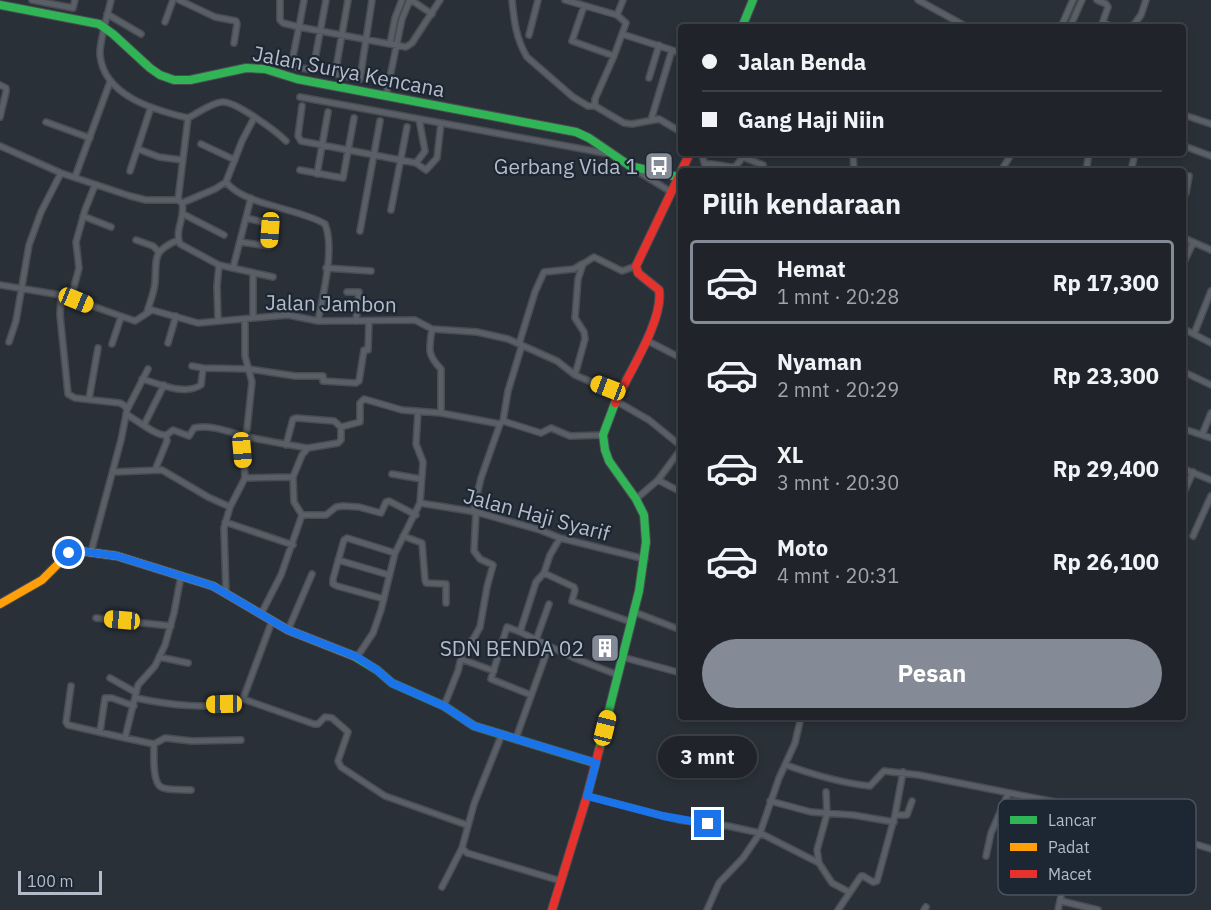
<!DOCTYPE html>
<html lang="id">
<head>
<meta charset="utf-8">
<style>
	body { margin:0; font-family:"IBM Plex Sans",sans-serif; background:#2d3036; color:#f1f3f6; height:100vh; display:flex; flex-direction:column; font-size:22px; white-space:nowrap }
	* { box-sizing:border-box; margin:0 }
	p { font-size:20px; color:#a2a4a8 }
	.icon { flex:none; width:33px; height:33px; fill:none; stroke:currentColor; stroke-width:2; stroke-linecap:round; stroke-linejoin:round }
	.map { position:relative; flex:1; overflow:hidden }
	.panel { position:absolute; left:678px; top:168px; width:508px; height:552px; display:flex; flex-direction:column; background:#20242a; border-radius:6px; box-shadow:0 3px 9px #0003,0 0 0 2px #3d4147 }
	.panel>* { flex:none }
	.hud { position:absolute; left:678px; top:24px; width:508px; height:132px; border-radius:6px; box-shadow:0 3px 9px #0003,0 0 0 2px #3d4147; display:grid; align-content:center; height:132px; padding:0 24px; background:#20242a }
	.scale { position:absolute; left:18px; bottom:15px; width:84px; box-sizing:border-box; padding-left:6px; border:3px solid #b4bcc9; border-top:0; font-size:16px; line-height:21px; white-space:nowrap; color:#b4bcc9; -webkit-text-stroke:4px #1d2633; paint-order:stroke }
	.end { position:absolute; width:27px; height:27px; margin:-14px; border:8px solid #1a73e8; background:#fff; box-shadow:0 0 0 3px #fff }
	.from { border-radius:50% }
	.bubble { position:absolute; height:42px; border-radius:21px; background:#20242a; box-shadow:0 3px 9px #0003,0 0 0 2px #3d4147; font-size:20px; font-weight:700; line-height:42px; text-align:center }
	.car { position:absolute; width:18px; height:36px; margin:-18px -9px; border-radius:8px; box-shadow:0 0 4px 2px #0007; background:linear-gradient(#f5c518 24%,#345 0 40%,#f5c518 0 76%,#345 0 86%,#f5c518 0) }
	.hud b { display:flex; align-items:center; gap:21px; height:57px; font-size:22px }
	.hud b+b { border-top:2px solid #3d4147 }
	.hud i { width:15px; height:15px; background:#f1f3f6 }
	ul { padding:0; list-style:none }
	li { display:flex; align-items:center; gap:18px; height:84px; margin:0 12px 9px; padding:0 12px; border:3px solid transparent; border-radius:6px }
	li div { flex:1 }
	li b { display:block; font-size:22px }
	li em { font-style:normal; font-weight:700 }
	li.on { border-color:#848b96 }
	li>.icon { width:54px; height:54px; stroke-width:1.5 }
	h2 { padding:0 24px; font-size:27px; line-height:72px }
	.primary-button { display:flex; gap:12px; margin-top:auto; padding:12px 24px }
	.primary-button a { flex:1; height:69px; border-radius:36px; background:#848b96; color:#fff; font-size:24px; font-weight:700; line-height:69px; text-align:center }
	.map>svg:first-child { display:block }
</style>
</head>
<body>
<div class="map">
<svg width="1211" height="910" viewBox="0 0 1211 910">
	<rect width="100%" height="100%" fill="#2a3038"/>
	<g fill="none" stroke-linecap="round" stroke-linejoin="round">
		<g stroke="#484c53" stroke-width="8">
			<path id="street" d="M32 0 73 8 75 0
				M111 0C108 13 99 43 100 55 104 96 154 110 188 118 198 113 211 103 222 102 234 100 276 131 286 141
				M179 0 215 17 236 21 237 24 234 43
				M280 0V20L283 23 299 27 304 0
				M326 0 313 70 291 66 299 27 406 47 412 43 440 0
				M348 0 335 74 360 79 372 0
				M411 0 432 14
				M512 0C514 20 516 39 527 57L573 97 588 106H595L624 123 632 124 659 119 681 132
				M565 0 617 15 626 23 614 56 595 99V106
				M918 0 967 27
				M1097 0 1106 4 1108 7 1101 27
				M584 6 572 41 614 56
				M107 14 141 34
				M617 15 623 0
				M165 22 173 0
				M1103 22 1112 27
				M1061 27 1073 0
				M1070 27 1082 0
				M1132 27 1141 15 1146 0
				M622 34 681 53
				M529 35 538 0
				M390 44 395 18 402 0
				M649 78 659 45
				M0 85 6 88V92L0 117
				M386 96 402 19 410 0
				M300 97 610 154
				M302 106 298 136 301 141 416 163 426 170 437 158 441 123
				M1184 115 1211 124
				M254 118 242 141 226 182C245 206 299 208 325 224 335 248 323 295 318 321
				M651 120 672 50
				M46 122 90 138
				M201 144 235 160
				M0 146 61 173 130 196 146 200H178L182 203C186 217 174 230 180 244L219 265 217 286 218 320
				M1184 146 1211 156
				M138 149 159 157 182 160
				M701 153 707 171
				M853 153 854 171
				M416 163 425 151 419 119
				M705 164C713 162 725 168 735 167L743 157 763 165
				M634 169 671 192
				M300 170 343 178 354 118
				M130 171 151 107
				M1001 171 1012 153
				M1086 171 1089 153
				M1131 171 1135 153
				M317 174 328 112
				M75 177 110 82
				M1184 196 1186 193 1189 176
				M178 200 188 118
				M182 203 215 189 226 182
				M391 210 407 127
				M183 214 224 235
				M83 216 111 227
				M360 231 380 121
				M1184 238 1211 250
				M136 240 153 246 159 252
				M240 242 269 246V226L263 222 246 218
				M1184 262 1193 243
				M219 265 273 277
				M233 268 251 198
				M326 268 371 271
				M0 285 61 295 135 321 152 310 198 323 288 315 318 321 415 320 432 329 477 332 508 339 557 361 575 375 619 394
				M347 292H359L356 321
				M61 295 60 315 68 394 75 398 120 403 125 406 127 410 121 440 91 552
				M71 298 79 268 76 242 85 210 95 185
				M147 312C150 302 154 293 155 283 157 258 151 252 178 240
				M253 318V273
				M432 329C429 349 427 355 441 369V413
				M1184 329 1211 343
				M1194 334 1211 291
				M646 340 681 358
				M9 342 16 321 29 245 41 212 61 173
				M168 343 176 316
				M112 344 121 317
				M519 344 535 292 544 272 574 269 582 264
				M192 366 203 368
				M1184 372 1211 385
				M575 375 585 339 584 332 575 318 578 279 583 264 594 257 622 271 636 266
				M142 379C160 384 184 396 201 385L203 368 249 369 295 376H323V381L356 383 359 381 364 350H368L369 321
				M89 399 98 348
				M616 401 649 420 681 446
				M127 410 148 369
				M126 414C135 419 156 436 165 435 168 435 170 432 173 430L189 436 194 428C213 424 234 434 253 438 271 442 290 445 308 448
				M503 421 541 433 551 428 570 436 603 435
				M144 425 164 385
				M1184 429 1211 438
				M1202 435 1211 413
				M286 445 293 419 296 418 334 421 341 427
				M1184 469 1211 480
				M155 470 167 441 166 435
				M113 472 162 470 208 497 230 507
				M392 474 421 479
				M293 477 294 502 302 515
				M245 478 293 477 302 455 308 448 338 443 341 440V427L360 422V403L364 399 402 410 441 413 500 424
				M658 480 681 492
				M1184 492 1193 472
				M636 499 658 480 681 449
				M420 503 476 512 540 530 560 538 645 559
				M473 512 481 478 500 424 503 421 508 391 522 345
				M225 522 293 545
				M403 536 422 543 425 580 426 583 446 584V603
				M1193 536 1211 496
				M338 560 389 575
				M544 573 574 587 575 590 572 601 631 622
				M226 592 224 528 230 507 245 478 243 441 247 429 252 382 245 356V319
				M384 599 337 586 333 584V579L344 540 347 538 395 553
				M634 612 681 630
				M261 614 281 575 302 515H326L336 507 343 506 359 507 381 513 386 502 389 501 416 515
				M96 618 171 626
				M288 630 312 574
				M520 632 536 582 544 573 550 555 560 538
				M536 640 549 604
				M159 657 188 663
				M357 657 373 633 381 610 395 553 420 503 423 462 416 444 418 411
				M622 657 681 673
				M461 659 494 671
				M110 678 135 692
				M71 686 66 722 68 725 125 738 138 685 155 666 165 645 174 613 181 576
				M531 695 491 679 507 627 520 632 574 658 618 675
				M136 698C164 704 217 712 243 699L272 621
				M243 699 314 724H318L325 717 332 718 348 732 338 761 341 767 385 796 467 825
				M444 706 458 671 463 650 474 638 480 627 487 587 493 565 480 559 474 551 476 512
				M100 732 105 698H112L134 706
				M502 734 474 804 462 848 467 853 561 881
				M125 738 154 744 165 738 192 741 241 740
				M516 738 549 646
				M154 744C154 753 152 782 161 787 168 791 182 789 191 790
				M786 765C814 775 840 783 870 786L884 771 919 775 1055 802 1064 807 1065 816 1195 844 1211 849
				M587 796 679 820 728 826 760 833 819 863 832 883 849 892
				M770 801 811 812 853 815 894 822
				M895 815H907L912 801
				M986 856 991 833 1008 794
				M819 863 817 850 827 814 826 792
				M442 887 462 848
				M1061 901 1098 910
				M707 910 719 883 743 858 760 833 779 778 795 743 801 717
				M838 910 861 876H863L873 882 877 881 895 815 903 772
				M924 910 926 907
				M1058 910 1063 887C1060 880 1051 881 1049 872L1065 816"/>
		</g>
		<g stroke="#484c53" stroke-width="10">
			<path id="fast" d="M0 5 99 24 113 34 150 68 160 75 174 80H190L246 68 265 69 297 79 576 132 589 138 630 166 678 177
				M742 27 753 0
				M354 656 377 670 392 683 444 706 474 726 595 763
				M599 750 639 591 646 542 644 515 636 499 609 461 605 450 603 435 615 403"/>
		</g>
		<g stroke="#484c53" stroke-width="10">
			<path id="slow" d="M0 604 42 580 69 553 80 551 117 556 213 586 288 630 354 656"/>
		</g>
		<g stroke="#484c53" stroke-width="10">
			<path id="jam" d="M615 403C628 374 664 320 659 290L638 273 636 266 690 153
				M552 910 587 796 599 750"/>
		</g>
		<use href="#street" stroke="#5a5e66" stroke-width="5"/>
		<use href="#fast" stroke="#30b455" stroke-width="8"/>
		<use href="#slow" stroke="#ff9f0a" stroke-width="8"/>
		<use href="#jam" stroke="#e5322d" stroke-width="8"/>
	</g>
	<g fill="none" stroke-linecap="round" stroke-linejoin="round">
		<path stroke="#1a73e8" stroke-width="8" d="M69 553 80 551 117 556 213 586 288 630 357 657 377 670 392 683 444 706 474 726 596 763 587 796 663 816 708 824"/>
	</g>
	<defs>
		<g id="bus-square" transform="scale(1.5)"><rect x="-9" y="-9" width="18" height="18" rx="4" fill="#848b96" stroke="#1d2633"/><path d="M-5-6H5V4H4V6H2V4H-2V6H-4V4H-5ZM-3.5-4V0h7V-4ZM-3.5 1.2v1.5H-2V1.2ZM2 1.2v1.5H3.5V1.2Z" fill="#fff"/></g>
		<g id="building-square" transform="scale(1.5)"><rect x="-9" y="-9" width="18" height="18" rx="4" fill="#848b96" stroke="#1d2633"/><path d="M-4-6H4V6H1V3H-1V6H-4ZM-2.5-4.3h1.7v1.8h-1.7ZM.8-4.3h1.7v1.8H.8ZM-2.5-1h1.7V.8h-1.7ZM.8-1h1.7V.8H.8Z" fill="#fff"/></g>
	</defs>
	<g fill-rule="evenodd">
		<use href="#bus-square" x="659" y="166"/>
		<use href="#building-square" x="605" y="648"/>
	</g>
	<g text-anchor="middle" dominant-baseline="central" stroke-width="4.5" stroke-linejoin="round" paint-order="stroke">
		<g font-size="21" fill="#b4bcc9" stroke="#1d2633">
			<text transform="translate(349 71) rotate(11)">Jalan Surya Kencana</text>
			<text transform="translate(331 303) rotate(1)">Jalan Jambon</text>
			<text transform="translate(537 514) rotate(15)">Jalan Haji Syarif</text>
		</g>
		<g font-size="21" fill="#b4bcc9" stroke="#1d2633" text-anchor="end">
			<text x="638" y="166">Gerbang Vida 1</text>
			<text x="584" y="648">SDN BENDA 02</text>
		</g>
	</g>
	<rect x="998" y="799" width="198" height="96" rx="9" fill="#1d2633" stroke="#4a5360" stroke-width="1.5"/>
	<rect x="1010" y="816" width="27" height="8" fill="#30b455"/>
	<rect x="1010" y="843" width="27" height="8" fill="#ff9f0a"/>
	<rect x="1010" y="870" width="27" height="8" fill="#e5322d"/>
	<g font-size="16" fill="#b4bcc9">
		<text x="1048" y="826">Lancar</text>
		<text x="1048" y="853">Padat</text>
		<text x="1048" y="880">Macet</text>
	</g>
</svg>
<div class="scale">100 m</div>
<i class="end from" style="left:69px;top:553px"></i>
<i class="end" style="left:708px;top:824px"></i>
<div class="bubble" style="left:658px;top:736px;width:99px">3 mnt</div>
<i class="car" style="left:270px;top:230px;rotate:184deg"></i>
<i class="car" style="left:76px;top:300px;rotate:112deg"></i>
<i class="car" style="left:608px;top:388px;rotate:291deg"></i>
<i class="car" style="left:242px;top:450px;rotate:175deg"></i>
<i class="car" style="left:122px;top:620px;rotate:275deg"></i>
<i class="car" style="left:224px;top:704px;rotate:269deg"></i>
<i class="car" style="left:605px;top:728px;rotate:14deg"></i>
<div class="hud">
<b><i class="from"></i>Jalan Benda</b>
<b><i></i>Gang Haji Niin</b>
</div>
<section class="panel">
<h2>Pilih kendaraan</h2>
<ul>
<li class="on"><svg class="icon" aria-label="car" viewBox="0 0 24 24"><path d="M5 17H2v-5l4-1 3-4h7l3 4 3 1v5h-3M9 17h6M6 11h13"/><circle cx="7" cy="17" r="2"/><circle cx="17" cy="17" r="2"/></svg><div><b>Hemat</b><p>1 mnt · 20:28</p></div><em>Rp 17,300</em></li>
<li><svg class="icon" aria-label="car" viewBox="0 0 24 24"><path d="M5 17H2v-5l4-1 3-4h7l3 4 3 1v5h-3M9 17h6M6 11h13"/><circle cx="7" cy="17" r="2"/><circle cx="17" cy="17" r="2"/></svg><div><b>Nyaman</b><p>2 mnt · 20:29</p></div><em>Rp 23,300</em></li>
<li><svg class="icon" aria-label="car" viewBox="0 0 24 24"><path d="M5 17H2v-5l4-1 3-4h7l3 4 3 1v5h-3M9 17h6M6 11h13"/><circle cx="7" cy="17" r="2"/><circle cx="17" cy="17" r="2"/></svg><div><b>XL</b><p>3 mnt · 20:30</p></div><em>Rp 29,400</em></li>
<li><svg class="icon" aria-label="car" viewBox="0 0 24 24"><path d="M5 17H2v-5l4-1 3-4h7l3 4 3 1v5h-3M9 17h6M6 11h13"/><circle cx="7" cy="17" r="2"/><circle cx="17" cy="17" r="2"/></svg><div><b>Moto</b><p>4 mnt · 20:31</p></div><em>Rp 26,100</em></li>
</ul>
<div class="primary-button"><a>Pesan</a></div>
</section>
</div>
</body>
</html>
